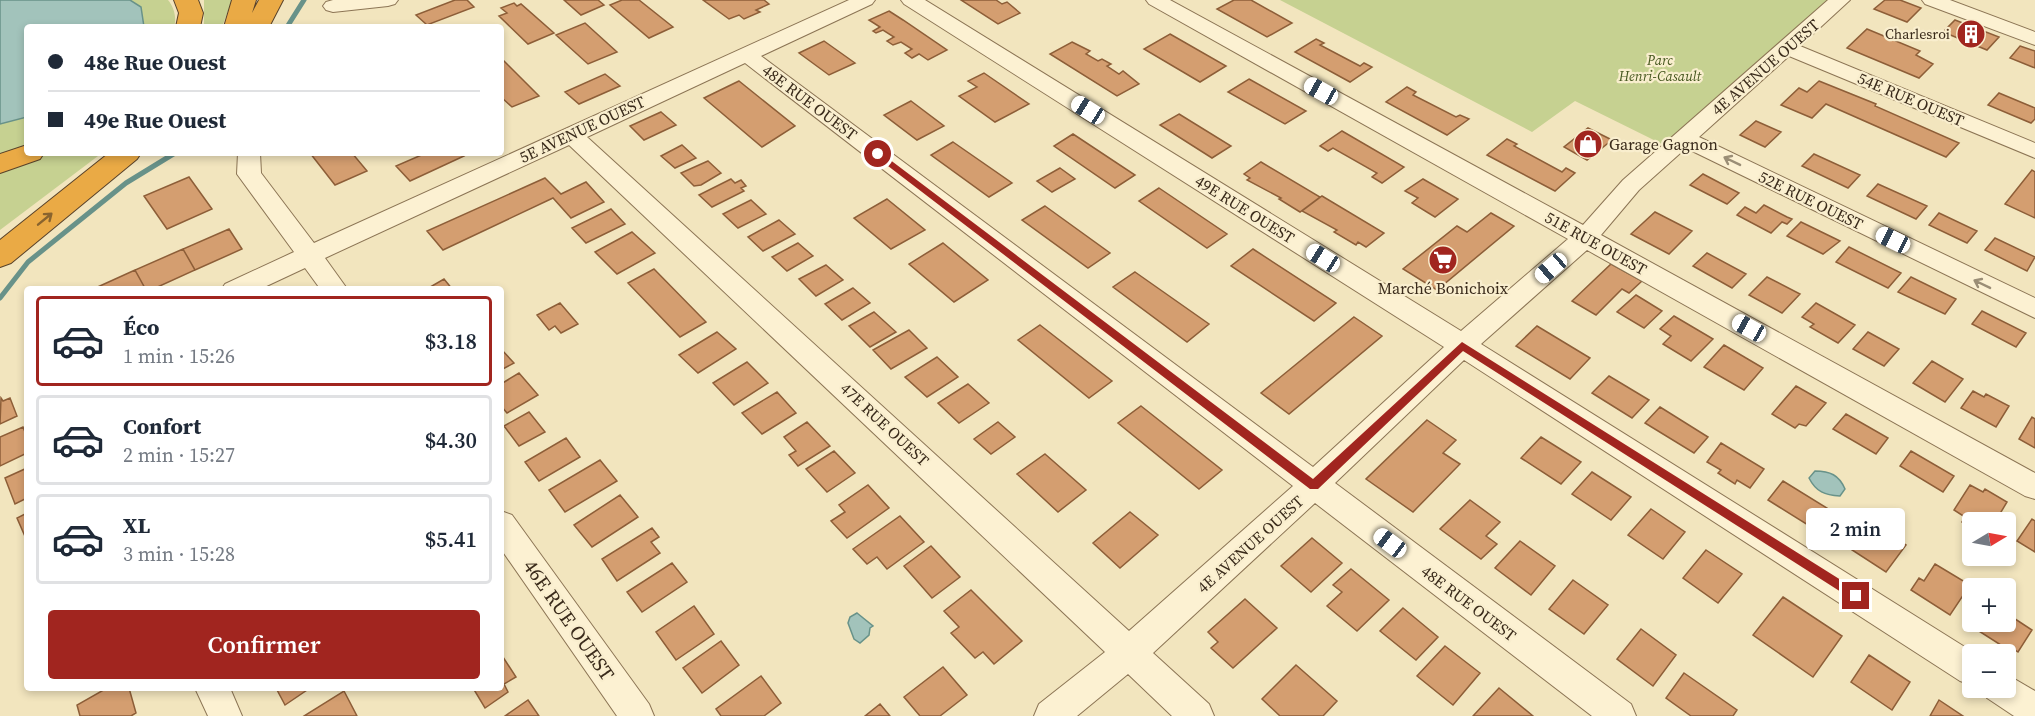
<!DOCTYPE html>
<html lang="fr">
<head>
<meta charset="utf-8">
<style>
	body { margin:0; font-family:"Source Serif 4",serif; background:#f2f2f3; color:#1f2937; height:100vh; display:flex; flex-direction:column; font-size:22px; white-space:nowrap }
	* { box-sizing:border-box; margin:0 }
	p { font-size:20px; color:#747a83 }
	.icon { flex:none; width:33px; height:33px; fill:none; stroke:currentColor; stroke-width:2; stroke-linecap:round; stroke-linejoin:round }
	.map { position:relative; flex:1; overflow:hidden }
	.drawer { position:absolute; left:24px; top:286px; width:480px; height:405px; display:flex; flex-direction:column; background:#fff; border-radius:6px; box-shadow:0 3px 9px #0003 }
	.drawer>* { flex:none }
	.guide { position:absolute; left:24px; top:24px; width:480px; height:132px; border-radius:6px; box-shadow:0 3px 9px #0003; display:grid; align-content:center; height:132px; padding:0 24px; background:#fff }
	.needle { width:39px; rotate:80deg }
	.fabs { position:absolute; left:1962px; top:512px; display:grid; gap:12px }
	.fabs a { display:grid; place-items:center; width:54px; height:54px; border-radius:6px; background:#fff; box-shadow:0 3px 9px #0003; font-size:30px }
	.end { position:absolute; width:27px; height:27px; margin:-14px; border:8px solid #a1251f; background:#fff; box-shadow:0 0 0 3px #fff }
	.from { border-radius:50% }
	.bubble { position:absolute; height:42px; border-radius:6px; background:#fff; box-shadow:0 3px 9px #0003; font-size:20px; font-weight:600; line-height:42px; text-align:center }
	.car { position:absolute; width:18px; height:36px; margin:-18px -9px; border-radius:8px; box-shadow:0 0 4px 2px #0007; background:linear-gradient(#fff 24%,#345 0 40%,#fff 0 76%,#345 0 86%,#fff 0) }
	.guide b { display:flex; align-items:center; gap:21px; height:57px; font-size:22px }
	.guide b+b { border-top:2px solid #e0e1e3 }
	.guide i { width:15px; height:15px; background:#1f2937 }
	ul { padding:10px 0 0; list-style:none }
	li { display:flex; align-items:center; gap:18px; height:90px; margin:0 12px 9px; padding:0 12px; border:3px solid #e0e1e3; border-radius:6px }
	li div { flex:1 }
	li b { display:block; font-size:22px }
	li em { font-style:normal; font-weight:600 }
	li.selected { border-color:#a1251f }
	li>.icon { width:54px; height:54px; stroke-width:1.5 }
	.cta { display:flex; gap:12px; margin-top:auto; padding:12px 24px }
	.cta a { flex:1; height:69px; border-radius:6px; background:#a1251f; color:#fff; font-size:24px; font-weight:600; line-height:69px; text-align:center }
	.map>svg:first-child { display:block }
</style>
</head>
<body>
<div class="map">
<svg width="2035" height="716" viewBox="0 0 2035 716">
	<rect width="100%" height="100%" fill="#f2e5be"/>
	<path fill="#c6d191" d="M0 0H168C174 7 177 18 174 27H27V146L0 154Z
		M204 0H232L222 27H204Z
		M1280 0H1840L1672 149 1575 101 1532 132Z
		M43 153H102L0 230V169Z"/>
	<path fill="#a2c3bb" stroke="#689289" stroke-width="1.5" d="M0 0H130L141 7 144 27H27V117L0 124Z
		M1815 471C1830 471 1839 475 1845 489L1840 496C1825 495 1816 492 1809 478Z
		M857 613 873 626 870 628 869 635 860 643 854 639 848 623 850 617Z"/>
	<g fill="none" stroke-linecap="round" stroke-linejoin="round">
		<path stroke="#689289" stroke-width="5" d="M287 27 304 0
			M0 298 28 262 126 183 175 153"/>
	</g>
	<path fill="#d49e70" stroke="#8d5e38" stroke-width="1.5" d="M455 0H467L474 7 427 25 416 15Z
		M564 0H598L604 5 581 15Z
		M622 0H639L673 27 649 38 610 5Z
		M703 0H764L769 4 756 10 760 12 744 19 739 15 729 19Z
		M961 0H996L1002 4 1007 2 1020 13 998 24Z
		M1234 0H1251L1292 23 1267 37 1217 9Z
		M1885 0H1900L1921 8 1907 22 1874 9Z
		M514 3 517 6 521 4 554 33 528 44 499 16 507 13 501 8Z
		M889 11 903 20 947 50 928 60 919 54 912 58 905 53 912 49 901 42 893 45 887 41 894 37 883 30 876 33 873 31 880 27 869 20Z
		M1955 20 1999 37 1987 50 1943 32Z
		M585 23 617 52 588 64 556 35Z
		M1867 29 1920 51 1916 55 1933 64 1919 78 1847 48Z
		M1170 34 1226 66 1200 82 1144 49Z
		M1316 39 1324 43 1320 45 1360 66 1364 63 1372 67 1350 82 1295 52Z
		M824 41 855 63 829 75 799 53Z
		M1072 42 1090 51 1086 54 1098 61 1102 59 1111 64 1107 66 1119 74 1123 71 1139 84 1117 96 1050 54Z
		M2020 46 2035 51V68L2010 58Z
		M501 58 539 96 512 107 501 97Z
		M984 73 1029 104 995 122 959 96 977 87 968 81Z
		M605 74 620 86 579 104 565 92Z
		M1249 79 1306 111 1285 124 1228 92Z
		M739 81 795 126 762 147 704 98Z
		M1819 81 1876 104 1875 106 1959 143 1946 157 1826 104 1812 118 1781 105 1799 88 1807 92Z
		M1407 87 1416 92 1413 95 1456 117 1460 115 1469 119 1447 135 1386 102Z
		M1999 93 2035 108V119L2031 123 1988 105Z
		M911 101 944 126 917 140 884 115Z
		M661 112 676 125 644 140 630 126Z
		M1179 114 1231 146 1212 158 1160 125Z
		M1756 121 1781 132 1765 147 1740 135Z
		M1588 128 1612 140 1587 160 1564 147Z
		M1342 131 1404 167 1382 183 1372 177 1377 173 1333 148 1328 151 1320 146Z
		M1073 134 1135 175 1115 188 1054 146Z
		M1507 139 1517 144 1514 146 1562 172 1566 168 1575 173 1555 191 1487 155Z
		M953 142 1012 183 989 197 931 155Z
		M682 145 696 158 675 168 661 156Z
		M310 153H352L367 171 335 185Z
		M426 153H461L464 156 410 181 396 166Z
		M1814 154 1860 175 1848 188 1802 166Z
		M708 161 721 173 701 185 694 186 681 173Z
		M1261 162 1320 197 1300 212 1279 199 1281 198 1247 180 1250 178 1244 174Z
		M1060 168 1075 179 1052 192 1037 181Z
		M2032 170 2035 172V218L2005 204Z
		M1703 174 1739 193 1727 204 1690 185Z
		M189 177 212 209 167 229 144 196Z
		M545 178 561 194 586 182 604 202 571 218 553 198 443 250 427 231Z
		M731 179 735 183 741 180 746 186 741 188 744 191 712 207 699 195Z
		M1423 179 1458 199 1435 217 1412 203 1418 198 1405 191Z
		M1878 184 1927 206 1916 219 1867 196Z
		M1159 188 1227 234 1207 248 1139 201Z
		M1322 196 1384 233 1366 247 1358 242 1356 245 1334 232 1337 230 1302 211Z
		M887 199 925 230 891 249 854 218Z
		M751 200 766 214 738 228 723 214Z
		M1764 205 1787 217 1792 219 1787 224 1782 222 1771 233 1737 215 1745 207 1756 213Z
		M1045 206 1110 253 1088 268 1022 220Z
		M611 209 625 224 586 243 572 228Z
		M1655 212 1692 231 1669 254 1631 234Z
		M1491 213 1514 226 1437 290 1403 269 1457 226 1467 232Z
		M1939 213 1977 231 1967 243 1929 225Z
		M779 220 795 234 763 251 748 237Z
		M1801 222 1840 241 1823 254 1787 236Z
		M229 229 242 249 195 270 183 249Z
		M632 232 655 253 617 274 595 252Z
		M1995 238 2035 257 2027 271 1985 250Z
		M798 243 813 256 787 271 772 257Z
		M943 243 988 280 954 302 909 264Z
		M1849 247 1901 273 1888 288 1836 262Z
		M183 249 195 270 151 290H146L135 270Z
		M1253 249 1336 303 1314 321 1231 266Z
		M1707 253 1746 274 1732 288 1693 266Z
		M1611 264 1642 281 1629 293 1622 289 1596 315 1572 301Z
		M826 265 843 280 816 296 799 279Z
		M654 269 706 322 680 337 628 283Z
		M135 270 146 290H91Z
		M1135 272 1209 324 1187 342 1113 287Z
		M1767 277 1800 294 1782 313 1749 295Z
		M1911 277 1956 299 1945 314 1898 292Z
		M444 279 453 290H425Z
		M853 288 870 303 842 320 825 304Z
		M1636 295 1662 311 1644 328 1617 312Z
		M560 303 578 324 561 333 555 326 549 330 537 315Z
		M1816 303 1855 325 1838 343 1810 327 1814 324 1802 317Z
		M1982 311 2026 333 2016 347 1972 324Z
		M874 312 896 332 870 347 849 326Z
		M1674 316 1713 339 1691 361 1663 344 1671 336 1660 329Z
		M1354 317 1382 336 1289 414 1261 393Z
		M1040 325 1112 381 1089 398 1018 340Z
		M1537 326 1590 358 1570 379 1516 346Z
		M909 330 927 348 891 369 873 350Z
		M717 332 736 349 698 373 679 355Z
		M1868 332 1899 349 1884 366 1853 349Z
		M1724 345 1763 368 1744 390 1704 367Z
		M501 349 514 363 501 370Z
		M937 357 958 377 927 397 905 377Z
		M1932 361 1963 379 1945 402 1913 383Z
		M747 362 768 383 734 405 713 383Z
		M519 373 538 395 507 413 501 406V384Z
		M1609 376 1649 400 1632 418 1592 393Z
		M968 384 989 403 959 423 938 403Z
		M1796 386 1826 403 1806 426 1799 424 1795 428 1772 414Z
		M1973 391 1984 397 1986 394 2009 406 1996 427 1961 408Z
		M777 392 796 413 762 434 742 413Z
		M1 398 3 401 10 398 17 416 0 424Z
		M1141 406 1222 470 1199 489 1118 423Z
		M1660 407 1708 437 1694 453 1645 423Z
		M529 412 545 432 519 446 504 426Z
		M1846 414 1888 438 1876 454 1833 429Z
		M2032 417 2035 419V448L2019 439Z
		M1427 420 1456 440 1443 453 1460 464 1413 512 1366 479Z
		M807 422 830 446 798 466 789 455 796 451 784 437Z
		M998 422 1015 437 991 454 974 439Z
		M23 427 27 437V453L0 466V437Z
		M1541 437 1581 462 1561 484 1521 458Z
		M566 438 580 457 539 481 525 462Z
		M1721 443 1764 469 1750 488 1737 480 1735 484 1718 473 1721 470 1707 462Z
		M834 451 855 473 827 492 806 469Z
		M1911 451 1954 476 1943 492 1900 466Z
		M1045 454 1086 490 1058 512 1017 474Z
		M600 460 617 481 565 512 549 490Z
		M27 468V498L15 504 5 478Z
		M1592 472 1631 497 1611 520 1572 494Z
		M1783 481 1830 510 1816 530 1768 500Z
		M868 485 889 508 847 538 831 521 845 512 839 505Z
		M1970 485 1983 492 1985 489 2007 502 1995 522H1972V528L1962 522 1965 517 1954 510Z
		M620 495 638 517 592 547 574 525Z
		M1470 500 1500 522 1486 536 1497 544 1481 559 1440 529Z
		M1651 509 1685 532 1663 559 1628 535Z
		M1130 512 1158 535 1120 568 1093 543Z
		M27 513V541L17 518Z
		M900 516 924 542 887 569 877 557 867 564 853 549Z
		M1866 519 1906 545 1886 572 1846 546Z
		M2032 519 2035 521V552L2017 541Z
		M652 528 659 537 651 542 660 553 617 581 602 559Z
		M1312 538 1342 563 1311 592 1281 566Z
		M1520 541 1555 566 1531 595 1495 568Z
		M931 546 960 577 932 598 904 566Z
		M1706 550 1742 574 1718 603 1683 578Z
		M672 563 687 582 642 612 627 592Z
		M1935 564 1970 585 1950 615 1911 590 1919 578 1924 581Z
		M1351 569 1389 600 1357 631 1327 606 1342 592 1333 585Z
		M1573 580 1608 605 1584 634 1549 609Z
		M971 590 1022 641 994 664 983 652 975 658 951 633 959 627 944 611Z
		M1783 597 1842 636 1813 677 1753 635Z
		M1245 599 1277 628 1233 668 1211 648 1218 642 1208 632Z
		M694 606 714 634 676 660 656 632Z
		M1403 608 1438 637 1416 660 1380 631Z
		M2006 613 2032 630 2018 652 2009 646 2007 649 1971 626 1975 621H2006Z
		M1641 629 1676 655 1653 686 1617 659Z
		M721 641 739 665 702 693 683 668Z
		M1445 646 1480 673 1453 705 1417 676Z
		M501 654 516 677 504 684 508 692 485 708 473 688H501Z
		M1869 655 1910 682 1892 710 1851 682Z
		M1296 665 1337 701 1323 716H1280L1262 699Z
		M943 667 967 695 940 716H920L904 697Z
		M1684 673 1737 710 1733 716H1691L1666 698Z
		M761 676 781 703 764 716H721L716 709Z
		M107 688H129L136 713 131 716H80L77 705Z
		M276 688H310L285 705Z
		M1499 688 1533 716H1473Z
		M344 691 357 716H304Z
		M528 700 539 716H505Z
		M1939 700 1963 716H1930Z
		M880 704 890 716H865Z"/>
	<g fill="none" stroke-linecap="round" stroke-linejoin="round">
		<g stroke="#8c7555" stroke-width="2">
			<path id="minor" d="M333 0H398L395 4 388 6 333 12 326 10 323 6 326 2Z
				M849 0H875L872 4 761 56 1313 467 1444 347 904 4 901 0H925L1461 331 1568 239 1149 4 1146 0H1170L1583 225 1623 180 1828 0H1850L1800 46 2035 143V158L1789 56 1699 137 2035 298V318L1686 148 1639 190 1601 235 2035 473V499L2025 496 1587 250 1481 344 1976 654H1972V685L1960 681 1464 360 1335 483 1631 704 1636 716H1592L1315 503 1153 653 1209 704 1214 716H1172L1128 674 1077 716H1034L1039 704 1105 652 569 145 325 258 348 290H321L305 268 258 290H221L225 284 294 252 237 174 238 153H260L261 173 314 243ZM745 63 1293 486 1129 631 587 137Z
				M1922 0H1950L2035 32V45L1925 4Z
				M501 511 512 515 649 704 654 716H617L501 549Z
				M2006 674 2035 691V716H2014L1987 698 1982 687H2006Z
				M195 688H230L242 716H208Z"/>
		</g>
		<g stroke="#59422a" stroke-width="2">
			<path id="highway" d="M174 0H198L203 13 200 27H176L179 13Z
				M232 0H256L252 13 259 0H283L269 27H224Z
				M27 145V153H44L40 159 0 173V154Z
				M109 153H141L137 159 11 263 0 267V240Z"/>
		</g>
		<use href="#minor" fill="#fcf1d2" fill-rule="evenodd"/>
		<use href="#highway" fill="#eaaa45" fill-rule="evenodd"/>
	</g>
	<defs><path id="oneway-shaft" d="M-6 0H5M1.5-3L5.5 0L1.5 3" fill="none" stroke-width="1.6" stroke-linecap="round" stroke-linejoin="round" transform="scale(1.5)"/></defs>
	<g stroke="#9b8e76">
		<use href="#oneway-shaft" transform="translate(1732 161) rotate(-154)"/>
		<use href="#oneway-shaft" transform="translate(1982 284) rotate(-154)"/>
	</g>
	<use stroke="#89642e" href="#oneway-shaft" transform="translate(45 219) rotate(-39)"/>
	<path fill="#a1251f" d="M875 153H881L1313 479 1462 342 1860 592 1862 596 1856 601 1852 599 1463 351 1318 489H1310L875 156Z"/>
	<defs>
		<g id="building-disc" transform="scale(1.5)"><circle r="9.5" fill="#a1251f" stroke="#f9eece"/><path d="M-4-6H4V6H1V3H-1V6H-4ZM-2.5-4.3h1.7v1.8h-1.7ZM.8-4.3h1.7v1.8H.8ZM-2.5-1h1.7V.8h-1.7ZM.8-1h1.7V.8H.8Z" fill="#fff"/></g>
		<g id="shop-disc" transform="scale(1.5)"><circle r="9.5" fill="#a1251f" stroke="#f9eece"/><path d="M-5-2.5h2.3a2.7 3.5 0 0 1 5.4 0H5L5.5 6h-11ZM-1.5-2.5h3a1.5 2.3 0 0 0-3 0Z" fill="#fff"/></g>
		<g id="supermarket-disc" transform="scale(1.5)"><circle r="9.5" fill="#a1251f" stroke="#f9eece"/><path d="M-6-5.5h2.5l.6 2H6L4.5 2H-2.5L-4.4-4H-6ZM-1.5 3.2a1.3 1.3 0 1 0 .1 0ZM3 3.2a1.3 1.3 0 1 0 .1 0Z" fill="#fff"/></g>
	</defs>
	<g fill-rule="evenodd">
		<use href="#building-disc" x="1971" y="34"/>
		<use href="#shop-disc" x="1588" y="144"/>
		<use href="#supermarket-disc" x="1443" y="260"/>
	</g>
	<g text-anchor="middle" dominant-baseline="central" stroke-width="4.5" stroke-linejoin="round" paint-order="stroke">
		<g font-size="14" fill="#3a2b1b" stroke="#f9eece" text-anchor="end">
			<text x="1950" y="34">Charlesroi</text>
		</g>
		<g font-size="14" font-style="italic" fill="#475820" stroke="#f9eece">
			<text x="1660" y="60">Parc<tspan x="1660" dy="16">Henri-Casault</tspan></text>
		</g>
		<g font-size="16" fill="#3a2b1b" stroke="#f9eece">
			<text transform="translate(1765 67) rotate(-41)">4E AVENUE OUEST</text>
			<text transform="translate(1911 99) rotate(23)">54E RUE OUEST</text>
			<text transform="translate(810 102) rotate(37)">48E RUE OUEST</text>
			<text transform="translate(582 129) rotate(-25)">5E AVENUE OUEST</text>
			<text transform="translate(1811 200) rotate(26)">52E RUE OUEST</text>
			<text transform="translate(1245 209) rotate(32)">49E RUE OUEST</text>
			<text transform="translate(1596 243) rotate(29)">51E RUE OUEST</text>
			<text transform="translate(885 424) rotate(43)">47E RUE OUEST</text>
			<text transform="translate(1250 544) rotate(-42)">4E AVENUE OUEST</text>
			<text transform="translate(1469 603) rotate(37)">48E RUE OUEST</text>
		</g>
		<g font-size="16" fill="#3a2b1b" stroke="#f9eece" text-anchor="start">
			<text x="1609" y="144">Garage Gagnon</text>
			<text x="1443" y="288" text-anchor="middle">Marché Bonichoix</text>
		</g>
		<g font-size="20" fill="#3a2b1b" stroke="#f9eece">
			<text transform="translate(569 620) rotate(55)">46E RUE OUEST</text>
		</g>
	</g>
</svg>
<div class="fabs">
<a><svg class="needle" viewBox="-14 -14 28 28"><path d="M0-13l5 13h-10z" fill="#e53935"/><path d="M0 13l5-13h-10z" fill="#747a83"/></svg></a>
<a>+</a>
<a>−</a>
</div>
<i class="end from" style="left:878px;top:154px"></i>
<i class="end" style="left:1856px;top:596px"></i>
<div class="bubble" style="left:1806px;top:508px;width:99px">2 min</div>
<i class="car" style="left:1321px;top:91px;rotate:299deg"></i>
<i class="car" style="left:1088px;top:110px;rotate:302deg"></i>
<i class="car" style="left:1893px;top:240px;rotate:296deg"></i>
<i class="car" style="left:1323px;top:258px;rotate:302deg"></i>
<i class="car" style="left:1551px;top:268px;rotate:229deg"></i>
<i class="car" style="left:1749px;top:328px;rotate:299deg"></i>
<i class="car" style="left:1390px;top:543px;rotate:307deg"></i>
<div class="guide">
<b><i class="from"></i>48e Rue Ouest</b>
<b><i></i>49e Rue Ouest</b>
</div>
<section class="drawer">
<ul>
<li class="selected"><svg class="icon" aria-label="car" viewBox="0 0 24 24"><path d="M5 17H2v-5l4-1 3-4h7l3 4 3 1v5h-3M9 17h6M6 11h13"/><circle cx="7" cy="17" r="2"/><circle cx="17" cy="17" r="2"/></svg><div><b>Éco</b><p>1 min · 15:26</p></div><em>$3.18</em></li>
<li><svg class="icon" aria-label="car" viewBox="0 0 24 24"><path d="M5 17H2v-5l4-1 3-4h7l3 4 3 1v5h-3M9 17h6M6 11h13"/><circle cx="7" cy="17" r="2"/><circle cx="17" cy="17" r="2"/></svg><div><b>Confort</b><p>2 min · 15:27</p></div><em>$4.30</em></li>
<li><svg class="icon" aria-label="car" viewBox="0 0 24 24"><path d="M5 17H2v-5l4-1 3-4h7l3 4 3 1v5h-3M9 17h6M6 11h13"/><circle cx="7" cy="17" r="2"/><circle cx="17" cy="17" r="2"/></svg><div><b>XL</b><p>3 min · 15:28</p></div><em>$5.41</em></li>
</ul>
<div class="cta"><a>Confirmer</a></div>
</section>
</div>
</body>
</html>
